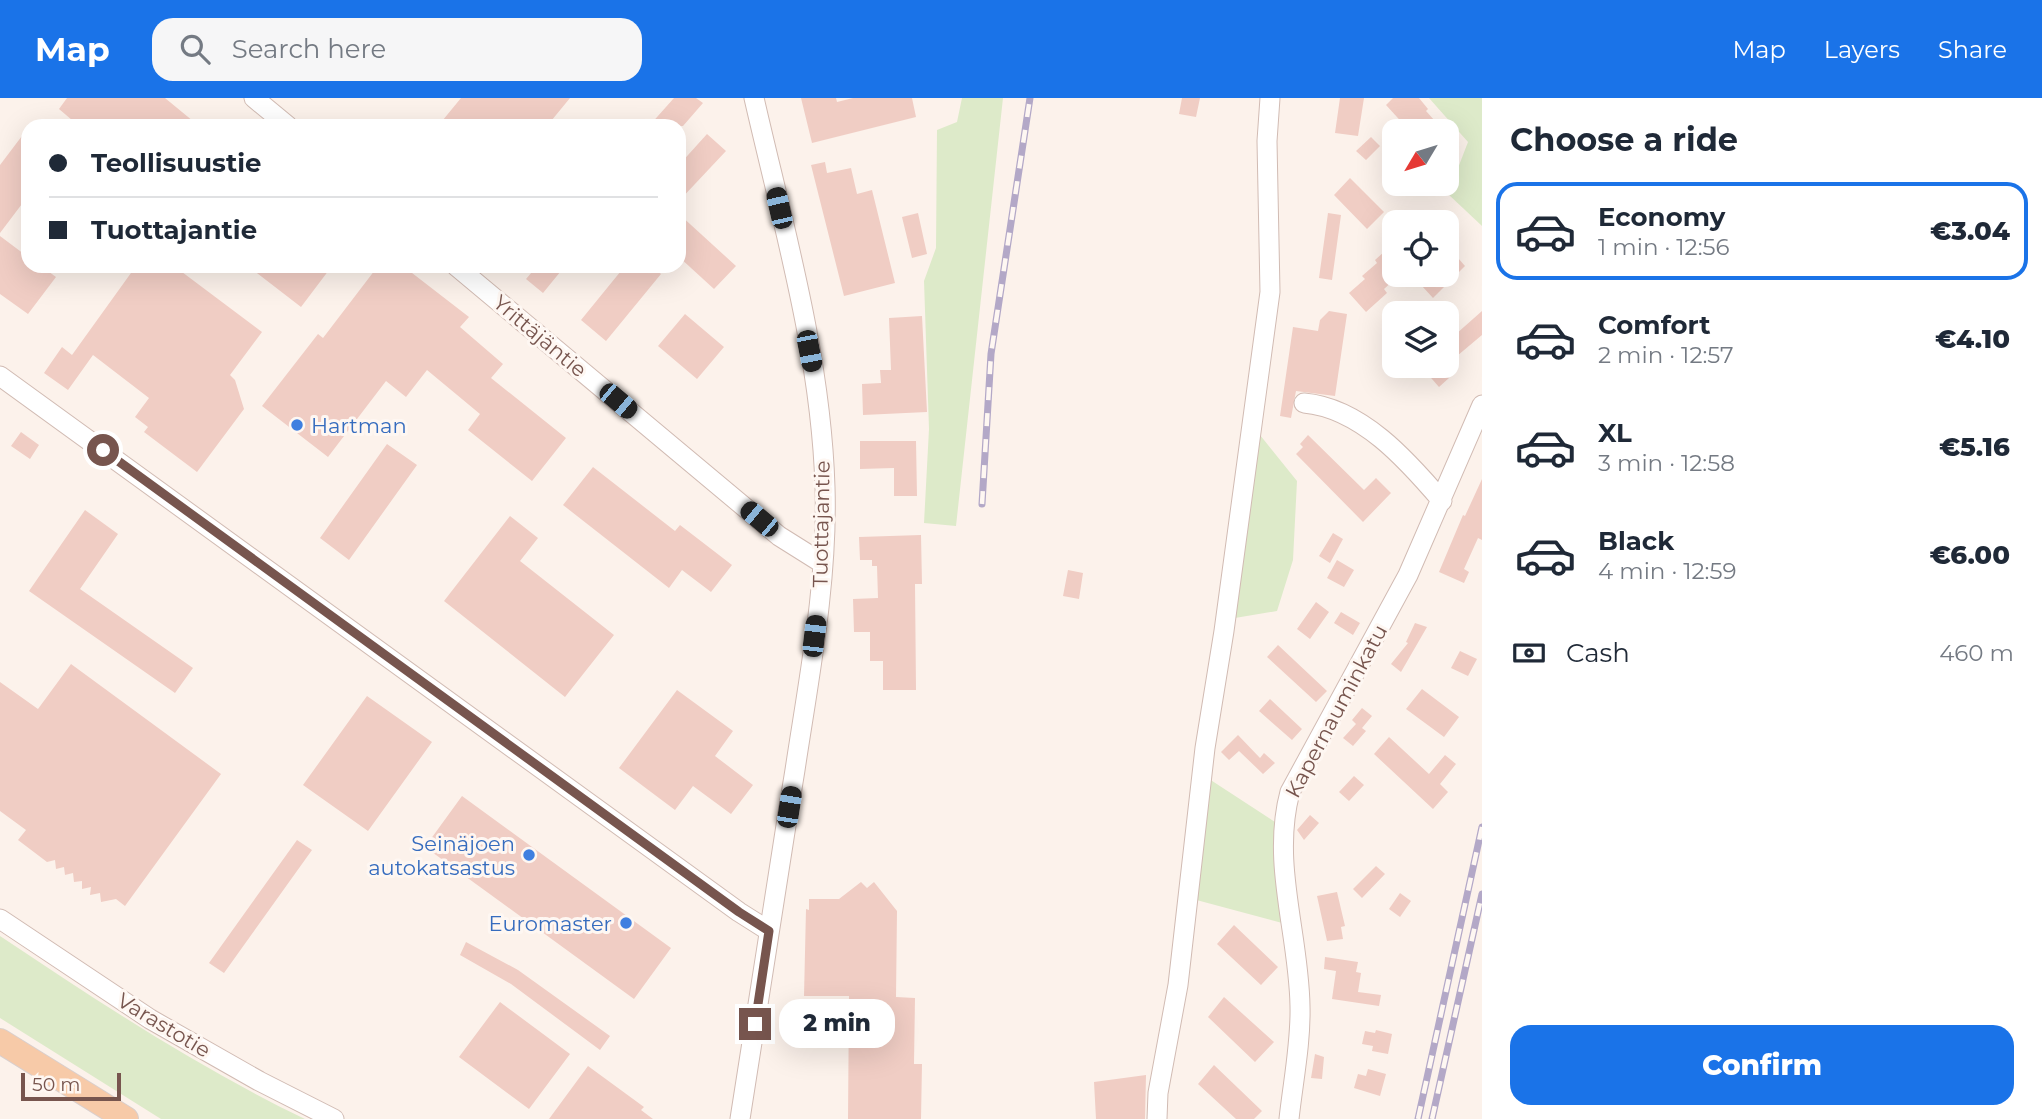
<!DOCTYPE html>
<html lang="en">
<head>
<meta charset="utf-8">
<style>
	body { margin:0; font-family:Montserrat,sans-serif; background:#f6f6f7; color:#1f2937; height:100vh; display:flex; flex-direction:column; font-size:26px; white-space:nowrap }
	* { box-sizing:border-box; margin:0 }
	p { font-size:23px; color:#747a83 }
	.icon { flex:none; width:38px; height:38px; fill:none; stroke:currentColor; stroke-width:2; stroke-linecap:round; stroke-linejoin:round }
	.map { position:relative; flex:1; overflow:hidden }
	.details { display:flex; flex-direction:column; background:#fff; width:560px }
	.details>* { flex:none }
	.top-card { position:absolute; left:21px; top:21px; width:665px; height:154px; border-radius:21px; box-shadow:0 7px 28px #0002; display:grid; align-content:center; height:154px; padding:0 28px; background:#fff }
	.needle { width:46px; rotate:232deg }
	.fabs { position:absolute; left:1382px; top:21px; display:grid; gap:14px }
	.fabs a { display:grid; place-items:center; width:77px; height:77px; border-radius:14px; background:#fff; box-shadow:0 7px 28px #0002; font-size:35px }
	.scale { position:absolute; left:21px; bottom:18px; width:100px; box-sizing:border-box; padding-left:7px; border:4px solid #77554e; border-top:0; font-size:19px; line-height:24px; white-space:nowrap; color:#77554e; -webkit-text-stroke:5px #fef7f2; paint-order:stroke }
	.end { position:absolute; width:32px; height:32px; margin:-16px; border:9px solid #77554e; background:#fff; box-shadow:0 0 0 4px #fff }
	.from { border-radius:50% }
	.bubble { position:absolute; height:49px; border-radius:21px; background:#fff; box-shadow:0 7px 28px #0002; font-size:23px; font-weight:800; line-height:49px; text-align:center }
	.car { position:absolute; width:21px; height:42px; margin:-21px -10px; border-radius:9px; box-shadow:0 0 5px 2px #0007; background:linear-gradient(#222 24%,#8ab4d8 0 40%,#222 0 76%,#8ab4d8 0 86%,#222 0) }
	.top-card b { display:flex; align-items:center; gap:24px; height:66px; font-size:26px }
	.top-card b+b { border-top:2px solid #e0e1e3 }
	.top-card i { width:18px; height:18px; background:#1f2937 }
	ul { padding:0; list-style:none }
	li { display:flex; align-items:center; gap:21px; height:98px; margin:0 14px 10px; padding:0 14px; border:4px solid transparent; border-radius:21px }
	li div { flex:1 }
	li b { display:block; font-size:26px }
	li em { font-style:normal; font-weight:800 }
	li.current { border-color:#1a73e8 }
	li>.icon { width:63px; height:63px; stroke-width:1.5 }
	h2 { padding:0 28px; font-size:32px; line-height:84px }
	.pay { display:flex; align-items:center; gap:18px; height:77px; padding:0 28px; font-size:26px }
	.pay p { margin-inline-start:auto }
	.action { display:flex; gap:14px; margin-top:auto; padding:14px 28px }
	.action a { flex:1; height:80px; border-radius:21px; background:#1a73e8; color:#fff; font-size:28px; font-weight:800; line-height:80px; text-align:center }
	header { display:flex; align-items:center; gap:42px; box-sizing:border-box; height:98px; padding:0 35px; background:#1a73e8; color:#fff }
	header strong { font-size:33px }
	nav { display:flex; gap:38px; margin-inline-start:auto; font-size:24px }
	.search { width:490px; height:63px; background:#f6f6f7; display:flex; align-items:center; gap:18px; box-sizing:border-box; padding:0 24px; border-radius:21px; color:#747a83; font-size:26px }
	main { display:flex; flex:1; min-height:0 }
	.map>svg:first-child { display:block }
</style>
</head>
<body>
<header>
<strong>Map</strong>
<div class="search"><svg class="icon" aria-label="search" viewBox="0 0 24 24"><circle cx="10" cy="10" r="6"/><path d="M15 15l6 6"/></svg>Search here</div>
<nav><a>Map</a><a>Layers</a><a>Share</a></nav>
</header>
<main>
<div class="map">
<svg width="1482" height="1021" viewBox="0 0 1482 1021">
	<rect width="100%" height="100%" fill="#fcf2eb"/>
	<path fill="#ddeac9" d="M962 0H1003L956 428 924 425 929 331 924 183 936 150 937 32 957 24Z
		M1429 0H1482V128L1448 96 1468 44Z
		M1260 337 1297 383 1293 462 1277 513 1229 521Z
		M1203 677 1275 724 1286 826 1189 800Z
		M0 838C99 904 197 969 305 1021H161L0 920Z"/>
	<path fill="#f0cdc4" d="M67 0H165L199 28H79L59 11Z
		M461 0H570L547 28H438Z
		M674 0H696L703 5 683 28H649Z
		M801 0H836L837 4 853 0H912L916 19 812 45Z
		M1182 0H1200L1196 19 1179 16Z
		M1340 0H1364L1358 38 1335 35Z
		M1393 0H1419L1428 11 1426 13 1444 33H1420L1412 25 1407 30 1386 7Z
		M28 30V98L0 135V67Z
		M707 36 726 53 679 103V67Z
		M1371 39 1380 48 1366 62 1356 53Z
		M825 64 827 75 851 70 857 96 872 92 895 185 844 198 811 67Z
		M1350 80 1384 114 1367 131 1334 97Z
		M918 115 927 156 912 160 902 119Z
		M1328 115 1341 117 1332 182 1319 180Z
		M679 116 736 168 714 191 679 159Z
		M0 138 28 159V168H41L56 179 28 216 0 196Z
		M1395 144V181L1384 191 1387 195 1366 214 1349 195 1365 181 1362 178 1377 165 1375 162Z
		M1447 158 1454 164 1458 160 1465 168 1433 200 1422 188 1433 177H1447Z
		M136 168H174L262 234 230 277 235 282 244 311 197 374 144 334 148 329 135 319 149 300 93 257 68 292 44 275 62 249 72 257Z
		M248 168H332L301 209Z
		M378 168H403L469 219 460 229 503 266 491 280 566 340 532 383 468 332 480 316 427 272 406 299 386 283 328 359 262 308 318 236 323 240Z
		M537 168H565L543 195 526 181Z
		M625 168H652L661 176 606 243 581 222Z
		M1329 213 1347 216 1335 298 1296 293 1291 320 1280 318 1293 229 1318 233 1320 222Z
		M1482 213V237L1457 258 1447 244Z
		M685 216 724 249 697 281 658 248Z
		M922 218 927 314 863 317 862 286 881 285 880 272H891L889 220Z
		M1430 268H1437L1449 280 1439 289 1425 273Z
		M21 334 39 347 30 361 11 348Z
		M1308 337 1364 392 1376 380 1391 395 1363 424 1296 356 1303 349 1300 346Z
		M860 343H916L917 398H894V370L860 371Z
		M387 346 417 367 349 462 320 440Z
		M593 369 675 433 680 427 732 467 711 494 682 472 669 490 563 407Z
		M1482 381V442L1478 440 1464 471 1469 474 1464 485 1439 474 1463 417 1465 418Z
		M85 412 118 436 80 491 193 570 175 595 29 493Z
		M510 418 538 440 520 463 614 537 565 599 444 503Z
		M1333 435 1343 441 1330 465 1319 458Z
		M921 437 922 486H915L916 592H883V563H870V534H854L853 501 878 500 877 468H872V462H860L859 439Z
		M1337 462 1354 472 1344 489 1327 480Z
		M1068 472 1083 475 1079 501 1063 498Z
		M1316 504 1329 514 1310 541 1297 531Z
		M1341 514 1360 525 1353 537 1334 525Z
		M1415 525 1427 529 1401 574 1391 566 1408 545 1406 544Z
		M1278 547 1327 593 1316 604 1267 559Z
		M1460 553 1477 561 1468 578 1451 570Z
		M71 566 221 676 125 808 116 801 101 804 100 795 90 797 91 789 82 791V783L74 784 73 775 65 777 64 769 56 771 55 762 47 764 18 742 26 732 0 713V584L38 611Z
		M1422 591 1459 619 1444 639 1406 611Z
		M677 592 733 633 715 658 753 687 731 716 693 688 675 712 619 670Z
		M367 598 432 644 368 733 303 687Z
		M1270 601 1302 631 1292 642 1259 613Z
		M1362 610 1372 618 1362 630 1366 633 1353 648 1343 640 1356 626 1352 622Z
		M1238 637 1260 660 1264 655 1275 665 1263 676 1239 653 1229 662 1221 654Z
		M1389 639 1429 676 1445 657 1456 666 1440 686 1448 694 1433 711 1374 656Z
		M1354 678 1364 687 1349 703 1339 694Z
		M462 698 671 850 634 901 425 749Z
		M1310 717 1319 725 1304 742 1297 732Z
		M297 742 312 752 224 875 209 865Z
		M1376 768 1385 776 1362 800 1353 791Z
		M861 784 867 790 874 784 897 813 896 899 915 900 914 966H922L921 1021H848L849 898H804L806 811 809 812V801H839Z
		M1337 794 1345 828 1341 829 1343 841 1327 843 1317 798Z
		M1400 795 1411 803 1400 819 1389 811Z
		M1234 827 1278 869 1261 887 1217 846Z
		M466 844 518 872 610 938 600 952 511 886 460 857Z
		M1325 859 1358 864 1356 874 1361 875 1358 894 1381 897 1379 908 1332 901 1336 873 1324 871Z
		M1224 899 1274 944 1255 964 1208 919Z
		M500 904 570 956 529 1011 459 959Z
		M1376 932 1392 936 1388 956 1372 953 1373 948 1362 946 1365 933 1375 935Z
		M1315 956 1324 959 1322 981 1311 980Z
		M1214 967 1262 1013 1254 1021H1236L1198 986Z
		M588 968 644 1009 641 1012 653 1021H549Z
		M1368 971 1386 976 1380 998 1354 990 1358 976 1366 978Z
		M1146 977 1145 1021H1096L1094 984Z"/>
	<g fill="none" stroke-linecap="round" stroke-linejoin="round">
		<g stroke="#d1bbb3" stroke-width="21">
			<path id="minor" d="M254 0 288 28
				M456 168 779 438 822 465
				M0 278 739 814 769 833
				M1304 305C1361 310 1407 362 1442 403
				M0 821 150 921 259 983 334 1021
				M740 1021C758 904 776 788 795 672 809 579 828 483 825 389 821 257 783 127 754 0
				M1157 1021 1158 995 1178 887 1205 650 1224 533 1270 194 1267 43 1270 0
				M1289 1021C1293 984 1301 945 1300 908 1299 836 1271 765 1290 694L1408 477 1482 307"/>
		</g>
		<g stroke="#d9cfcd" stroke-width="26">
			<path id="major" d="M0 943 126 1021"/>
		</g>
		<use href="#minor" stroke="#fff" stroke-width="19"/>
		<use href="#major" stroke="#f7caa8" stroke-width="24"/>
		<g stroke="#b3a8c7" stroke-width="7">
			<path id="rail" d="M982 406 991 256 1030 0
				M1418 1021 1482 729
				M1432 1021 1482 796"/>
		</g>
		<use href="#rail" stroke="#fef7f2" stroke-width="4.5" stroke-dasharray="13" stroke-linecap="butt"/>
	</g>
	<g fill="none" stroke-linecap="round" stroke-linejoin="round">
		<path stroke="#77554e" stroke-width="9" d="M103 352 739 814 769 833 755 926"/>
	</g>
	<g fill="#3f7fe0" stroke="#fef7f2" stroke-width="2.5">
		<circle cx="297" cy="327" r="7"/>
		<circle cx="529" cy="757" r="7"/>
		<circle cx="626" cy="825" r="7"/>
	</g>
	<g text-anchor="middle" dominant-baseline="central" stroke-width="6" stroke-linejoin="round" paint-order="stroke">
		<g font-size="21" fill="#77554e" stroke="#fef7f2">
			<text transform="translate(540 238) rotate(40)">Yrittäjäntie</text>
			<text transform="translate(821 426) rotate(-89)">Tuottajantie</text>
			<text transform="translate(1336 613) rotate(-62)">Kapernauminkatu</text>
			<text transform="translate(164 927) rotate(31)">Varastotie</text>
		</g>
		<g font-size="21" fill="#366cbe" stroke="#fef7f2" text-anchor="end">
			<text x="311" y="327" text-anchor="start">Hartman</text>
			<text x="515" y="745">Seinäjoen<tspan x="515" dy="24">autokatsastus</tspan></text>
			<text x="612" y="825">Euromaster</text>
		</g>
	</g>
</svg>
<div class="fabs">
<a><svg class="needle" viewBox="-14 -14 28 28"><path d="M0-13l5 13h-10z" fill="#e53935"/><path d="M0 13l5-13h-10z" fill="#747a83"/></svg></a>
<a><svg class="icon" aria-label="locate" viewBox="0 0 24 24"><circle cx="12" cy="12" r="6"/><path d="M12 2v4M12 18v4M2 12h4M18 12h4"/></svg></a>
<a><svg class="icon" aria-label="layers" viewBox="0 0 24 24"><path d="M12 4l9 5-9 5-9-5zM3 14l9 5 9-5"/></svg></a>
</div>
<div class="scale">50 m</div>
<i class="end from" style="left:103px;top:352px"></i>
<i class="end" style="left:755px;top:926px"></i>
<div class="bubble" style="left:779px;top:901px;width:116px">2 min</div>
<i class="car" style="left:779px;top:110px;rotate:347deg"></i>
<i class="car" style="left:809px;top:253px;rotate:169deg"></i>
<i class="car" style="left:618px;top:303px;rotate:130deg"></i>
<i class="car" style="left:759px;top:421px;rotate:310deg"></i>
<i class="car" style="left:814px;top:538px;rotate:7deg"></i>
<i class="car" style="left:789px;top:709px;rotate:9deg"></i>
<div class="top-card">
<b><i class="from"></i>Teollisuustie</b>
<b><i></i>Tuottajantie</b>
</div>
</div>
<section class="details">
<h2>Choose a ride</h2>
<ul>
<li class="current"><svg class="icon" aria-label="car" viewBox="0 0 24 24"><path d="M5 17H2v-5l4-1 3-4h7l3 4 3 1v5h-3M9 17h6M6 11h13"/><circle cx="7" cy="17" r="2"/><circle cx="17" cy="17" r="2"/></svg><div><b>Economy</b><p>1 min · 12:56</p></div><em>€3.04</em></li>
<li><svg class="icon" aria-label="car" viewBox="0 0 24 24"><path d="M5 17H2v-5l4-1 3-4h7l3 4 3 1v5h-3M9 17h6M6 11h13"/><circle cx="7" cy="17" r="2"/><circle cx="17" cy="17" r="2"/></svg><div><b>Comfort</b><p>2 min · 12:57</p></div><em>€4.10</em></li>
<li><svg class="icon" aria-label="car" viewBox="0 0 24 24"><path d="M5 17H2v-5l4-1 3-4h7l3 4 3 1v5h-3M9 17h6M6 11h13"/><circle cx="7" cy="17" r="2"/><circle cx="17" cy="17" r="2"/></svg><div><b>XL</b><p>3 min · 12:58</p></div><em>€5.16</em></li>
<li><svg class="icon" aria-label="car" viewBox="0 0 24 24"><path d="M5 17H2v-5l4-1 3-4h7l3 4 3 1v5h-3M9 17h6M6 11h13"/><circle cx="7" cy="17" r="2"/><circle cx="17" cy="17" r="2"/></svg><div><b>Black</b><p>4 min · 12:59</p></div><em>€6.00</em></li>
</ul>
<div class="pay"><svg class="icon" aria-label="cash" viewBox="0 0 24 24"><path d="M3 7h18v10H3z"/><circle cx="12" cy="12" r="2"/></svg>Cash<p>460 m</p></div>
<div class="action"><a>Confirm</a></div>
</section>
</main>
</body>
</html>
